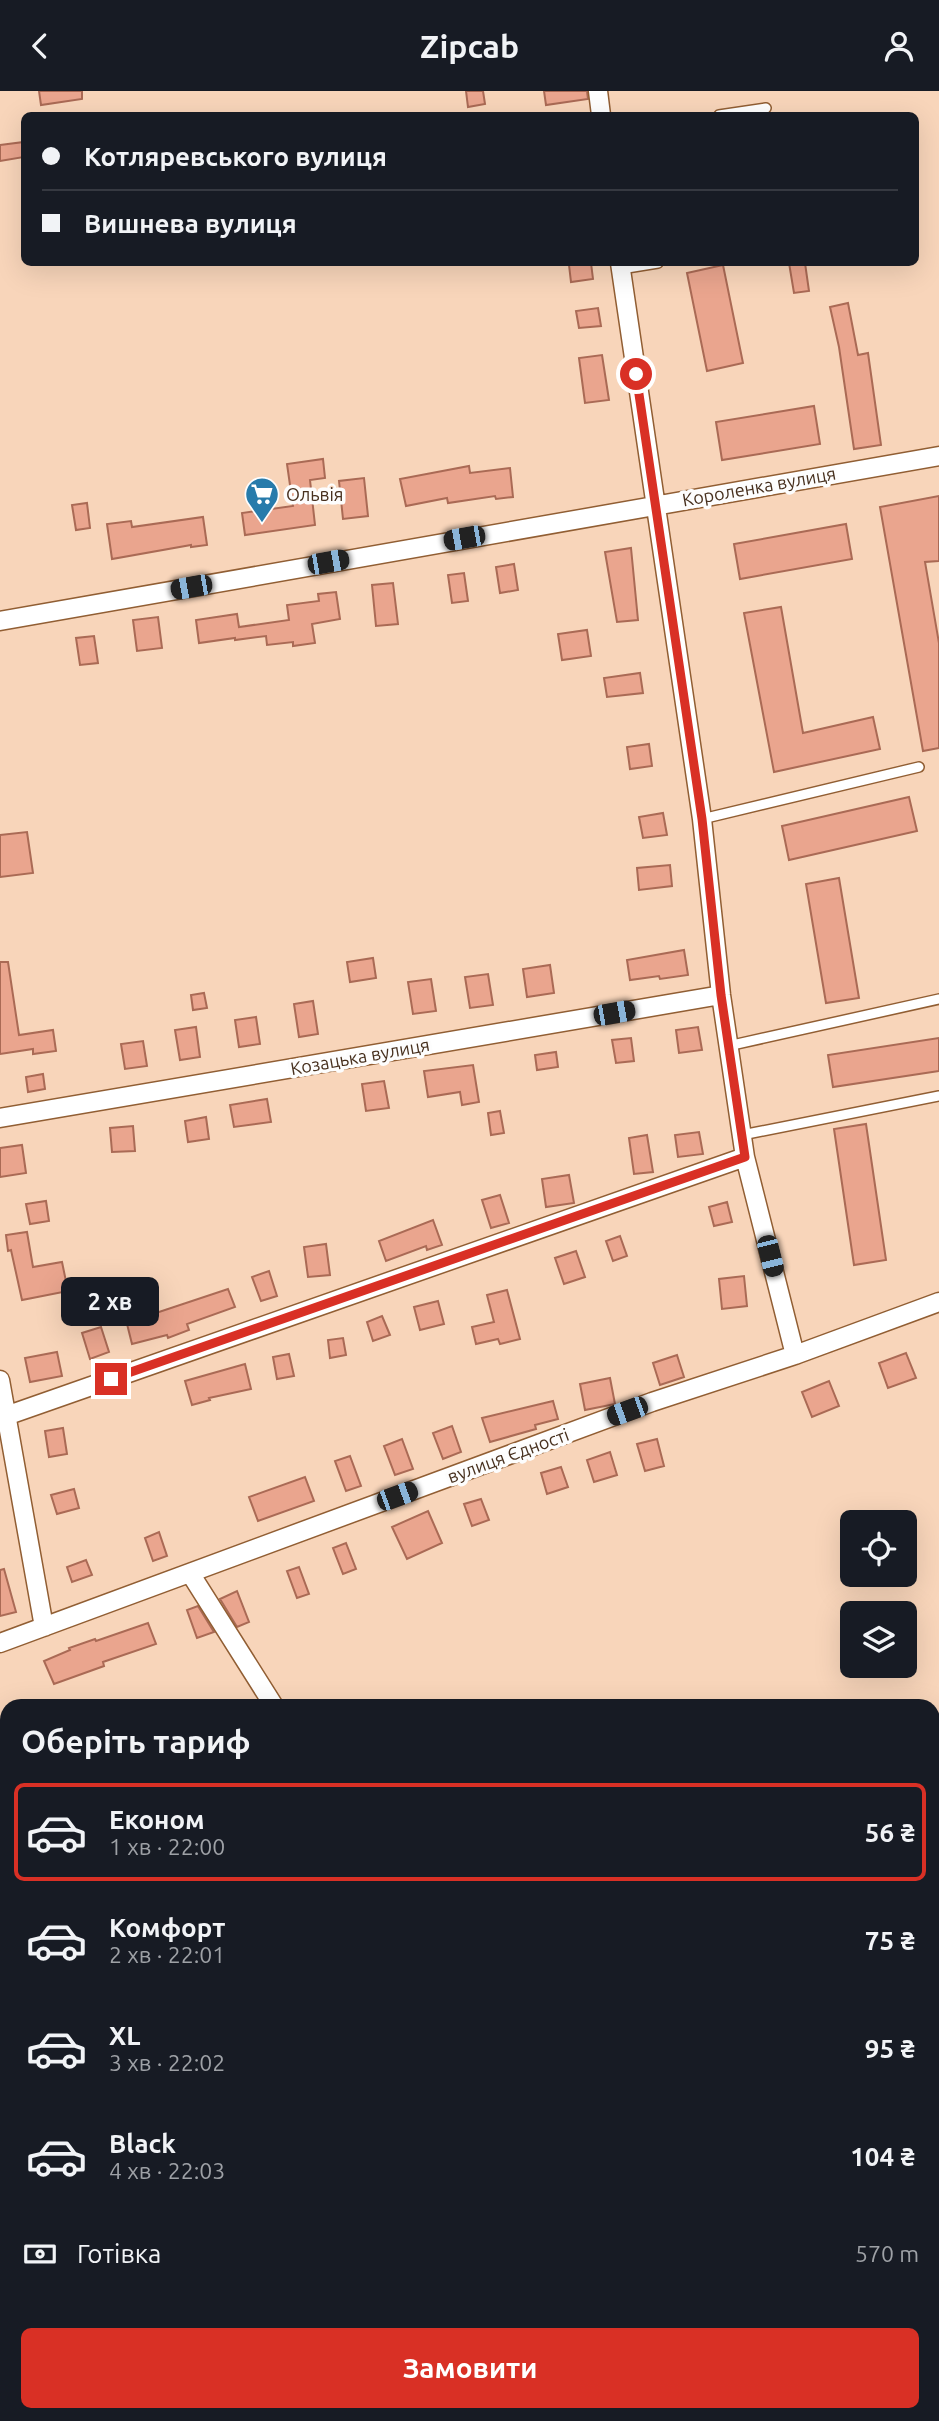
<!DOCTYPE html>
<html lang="uk">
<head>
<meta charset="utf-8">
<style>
	body { margin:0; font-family:Ubuntu,sans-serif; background:#242831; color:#f1f3f6; height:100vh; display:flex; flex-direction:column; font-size:26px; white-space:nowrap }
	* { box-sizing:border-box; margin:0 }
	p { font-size:23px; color:#9ea1a6 }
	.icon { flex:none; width:38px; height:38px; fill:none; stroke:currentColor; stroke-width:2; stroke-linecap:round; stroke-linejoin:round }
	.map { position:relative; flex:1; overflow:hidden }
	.sheet { position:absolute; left:0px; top:1608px; width:940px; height:723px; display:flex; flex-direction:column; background:#171b24; border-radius:21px 21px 0 0; box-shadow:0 7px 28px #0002 }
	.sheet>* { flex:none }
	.guide { position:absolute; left:21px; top:21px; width:898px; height:154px; border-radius:10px; box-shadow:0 7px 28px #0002; display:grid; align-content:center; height:154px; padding:0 21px; background:#171b24 }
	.buttons { position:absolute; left:840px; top:1419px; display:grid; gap:14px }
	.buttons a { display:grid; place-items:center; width:77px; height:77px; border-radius:10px; background:#171b24; box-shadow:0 7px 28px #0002; font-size:35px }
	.end { position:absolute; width:32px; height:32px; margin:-16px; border:9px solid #d93025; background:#fff; box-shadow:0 0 0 4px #fff }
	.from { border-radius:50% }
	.bubble { position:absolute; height:49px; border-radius:10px; background:#171b24; box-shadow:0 7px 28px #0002; font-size:23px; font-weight:600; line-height:49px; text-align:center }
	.car { position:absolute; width:21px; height:42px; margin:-21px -10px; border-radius:9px; box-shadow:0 0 5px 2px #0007; background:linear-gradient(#222 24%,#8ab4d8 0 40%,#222 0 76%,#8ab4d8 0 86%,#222 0) }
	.guide b { display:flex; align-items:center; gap:24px; height:66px; font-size:26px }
	.guide b+b { border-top:2px solid #363941 }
	.guide i { width:18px; height:18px; background:#f1f3f6 }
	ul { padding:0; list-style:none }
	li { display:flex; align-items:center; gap:21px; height:98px; margin:0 14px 10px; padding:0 7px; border:4px solid transparent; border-radius:10px }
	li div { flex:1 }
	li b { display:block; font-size:26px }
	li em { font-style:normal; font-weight:600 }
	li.selected { border-color:#d93025 }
	li>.icon { width:63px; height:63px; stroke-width:1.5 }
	h2 { padding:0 21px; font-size:32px; line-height:84px }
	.pay { display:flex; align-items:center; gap:18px; height:77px; padding:0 21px; font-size:26px }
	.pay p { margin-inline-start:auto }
	.cta { display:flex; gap:14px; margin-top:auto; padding:14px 21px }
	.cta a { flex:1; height:80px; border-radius:10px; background:#d93025; color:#fff; font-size:28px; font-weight:600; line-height:80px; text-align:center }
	header { display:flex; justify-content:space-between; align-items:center; height:91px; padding:0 21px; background:#171b24; font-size:32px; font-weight:600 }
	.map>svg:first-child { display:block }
</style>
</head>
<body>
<header><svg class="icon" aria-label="back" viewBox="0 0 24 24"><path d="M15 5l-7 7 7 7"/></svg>Zipcab<svg class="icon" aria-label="person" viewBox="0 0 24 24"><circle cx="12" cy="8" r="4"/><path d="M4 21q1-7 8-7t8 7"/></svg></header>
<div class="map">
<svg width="939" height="2330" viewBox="0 0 939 2330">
	<rect width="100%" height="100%" fill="#f8d5ba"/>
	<path fill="#eaa58e" stroke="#aa6a55" stroke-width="2" d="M39 0H82V8L41 14Z
		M466 0H483L485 13 468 16Z
		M544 0H587L588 8 546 14Z
		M24 51V66L0 70V54Z
		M591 172 593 188 571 191 569 174Z
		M789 172H805L809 200 794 202Z
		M723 174 743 272 707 280 687 182Z
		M848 212 858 264 868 262 881 354 854 358 839 256 830 216Z
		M598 217 601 235 579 237 576 220Z
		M602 264 609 309 585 312 579 267Z
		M814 315 820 353 722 369 716 331Z
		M323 368 325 387 310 389 315 434 245 444 242 422 293 415 287 373Z
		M469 375 470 382 510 377 513 406 496 408 495 405 448 412 447 407 406 415 400 388Z
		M364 387 368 425 343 428 339 390Z
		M939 405V470L925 471 939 552V657L923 660 880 416Z
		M87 412 90 437 76 439 72 414Z
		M203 426 207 454 191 456V454L112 468 107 433 131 430 132 436Z
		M846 433 852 468 740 488 734 453Z
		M631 457 638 529 617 531 605 461Z
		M514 473 518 499 500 502 496 476Z
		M464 482 468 510 452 512 448 484Z
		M393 492 398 533 376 535 372 494Z
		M336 501 340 528 312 533 315 552 293 555V551L267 554 266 545 235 549V547L199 552 196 529 237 523 239 536 289 529 287 514 319 510 318 503Z
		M781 516 803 642 873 626 880 658 774 681 744 522Z
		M158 526 162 557 137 560 133 529Z
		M587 539 591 565 562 569 558 543Z
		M94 545 98 572 80 574 76 547Z
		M640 582 643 602 607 606 604 587Z
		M649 653 652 675 630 678 627 656Z
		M909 706 917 740 789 769 782 735Z
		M663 722 667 744 643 747 639 726Z
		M27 741 33 782 0 786V744Z
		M670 774 672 795 639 799 637 777Z
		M839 787 859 907 826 912 806 793Z
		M684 859 688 884 660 888 659 885 630 889 627 869Z
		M373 867 376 887 350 891 347 871Z
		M0 871H8L19 944 53 939 56 960 33 963V958L0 963Z
		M550 874 554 902 527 906 523 878Z
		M488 883 493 914 470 917 465 886Z
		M431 888 436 920 413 923 408 891Z
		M204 902 207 917 193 919 191 904Z
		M313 910 318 943 299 946 294 913Z
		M256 926 260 953 239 956 235 929Z
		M196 936 200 966 180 969 175 939Z
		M698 936 702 959 679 962 676 939Z
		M631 947 634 970 616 972 612 949Z
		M939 947V980L833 996 828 964Z
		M143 950 147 975 125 978 121 953Z
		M556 961 558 976 537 979 535 964Z
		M473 974 479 1011 462 1014 460 1001 428 1006 424 980Z
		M43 983 45 998 28 1001 26 986Z
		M384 990 389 1017 366 1020 362 993Z
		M267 1008 271 1031 234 1036 230 1014Z
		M500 1020 504 1042 491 1044 488 1022Z
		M206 1026 209 1048 188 1051 185 1030Z
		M866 1033 886 1169 854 1174 834 1038Z
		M133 1035 135 1060 112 1061 110 1037Z
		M699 1041 703 1063 678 1066 675 1044Z
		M647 1044 653 1081 634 1083 629 1047Z
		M22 1054 26 1082 0 1086V1057Z
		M569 1084 574 1112 546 1116 542 1088Z
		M500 1104 509 1132 491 1137 482 1109Z
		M46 1110 49 1130 30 1133 26 1113Z
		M727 1111 732 1131 714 1135 709 1116Z
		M433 1129 442 1154 427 1159 426 1155 386 1170 379 1150Z
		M27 1141 33 1176 62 1171 68 1200 22 1209 11 1159 8 1160 6 1144Z
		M620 1145 627 1165 613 1170 606 1150Z
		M326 1153 330 1184 308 1186 304 1156Z
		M576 1160 585 1186 564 1193 555 1167Z
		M269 1180 277 1205 261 1210 252 1186Z
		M744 1185 747 1215 722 1218 719 1188Z
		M228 1198 235 1216 187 1233 189 1239 168 1247 167 1244 132 1253 125 1225 145 1219 147 1225Z
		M507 1199 520 1248 500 1253 498 1248 476 1253 472 1236 494 1231 487 1204Z
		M438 1210 444 1233 420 1239 414 1216Z
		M382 1225 390 1244 373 1250 367 1231Z
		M101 1236 109 1261 90 1268 82 1242Z
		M343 1247 346 1264 330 1267 328 1249Z
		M57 1261 62 1285 30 1291 25 1267Z
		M906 1262 916 1287 888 1297 879 1272Z
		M289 1263 294 1285 277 1288 273 1266Z
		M677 1264 684 1286 660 1294 653 1272Z
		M245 1273 251 1298 209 1307 210 1309 192 1314 185 1290Z
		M610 1287 615 1313 585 1319 580 1293Z
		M829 1290 839 1315 812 1326 802 1301Z
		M553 1310 558 1328 535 1334 536 1338 490 1351 482 1327Z
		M452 1335 461 1361 443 1368 433 1342Z
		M63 1337 67 1363 49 1366 45 1340Z
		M402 1348 413 1378 395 1384 384 1355Z
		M657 1348 664 1375 645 1380 637 1353Z
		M610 1361 617 1384 594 1391 587 1369Z
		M350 1365 361 1395 346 1400 335 1370Z
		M561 1376 568 1396 547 1403 541 1382Z
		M305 1386 314 1410 258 1430 249 1406Z
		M74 1398 79 1417 57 1423 51 1404Z
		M481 1408 489 1429 472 1435 464 1413Z
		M428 1420 442 1452 407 1468 392 1436Z
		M159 1441 167 1465 153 1470 145 1447Z
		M346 1452 356 1478 343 1483 333 1457Z
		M86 1469 92 1484 72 1491 67 1476Z
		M299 1476 309 1503 297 1507 287 1480Z
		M4 1478 16 1521 0 1525V1479Z
		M237 1500 249 1531 237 1536 220 1508Z
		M198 1515 214 1541 197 1547 187 1519Z
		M148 1532 156 1553 103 1571 104 1575 54 1593 44 1570 70 1559 69 1557 95 1548 96 1550Z"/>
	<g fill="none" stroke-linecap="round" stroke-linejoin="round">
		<g stroke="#915e33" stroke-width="12">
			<path id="service" d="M719 24 766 17
				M621 178 658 172
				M702 728 919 676
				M728 955 939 908
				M742 1044 939 1005"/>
		</g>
		<g stroke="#915e33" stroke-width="21">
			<path id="minor" d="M598 0 601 24
				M620 172 702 728 721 904 745 1066 795 1264
				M0 530 939 365
				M0 1027 721 904
				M0 1289 44 1536
				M0 1327 745 1066
				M190 1482 274 1615
				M0 1552 652 1311 795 1264 939 1211
				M933 1778 939 1775
				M933 2005 939 2010
				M0 2117 7 2115
				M933 2289 939 2297"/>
		</g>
		<use href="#service" stroke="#fff" stroke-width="9"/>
		<use href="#minor" stroke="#fff" stroke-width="18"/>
	</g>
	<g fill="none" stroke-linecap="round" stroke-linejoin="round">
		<path stroke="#d93025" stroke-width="9" d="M111 1288 745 1066 721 904 702 728 636 283"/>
	</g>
	<defs>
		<g id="supermarket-pin" transform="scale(1.75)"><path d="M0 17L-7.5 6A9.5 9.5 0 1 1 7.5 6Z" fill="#277bab" stroke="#fdfdfd"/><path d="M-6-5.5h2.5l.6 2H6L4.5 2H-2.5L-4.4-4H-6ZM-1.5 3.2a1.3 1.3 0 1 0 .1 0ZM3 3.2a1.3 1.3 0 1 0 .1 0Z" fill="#fff"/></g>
	</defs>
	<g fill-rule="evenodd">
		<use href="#supermarket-pin" x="262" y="403"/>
	</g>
	<g text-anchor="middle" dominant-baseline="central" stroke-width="7" stroke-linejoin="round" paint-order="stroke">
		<g font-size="18" fill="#47301e" stroke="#fdfdfd">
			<text transform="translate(759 395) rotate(-10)">Короленка вулиця</text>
			<text transform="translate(360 965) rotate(-10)">Козацька вулиця</text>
			<text transform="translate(508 1364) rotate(-20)">вулиця Єдності</text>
		</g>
		<g font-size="18" fill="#47301e" stroke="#fdfdfd" text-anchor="start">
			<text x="286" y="403">Ольвія</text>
		</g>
	</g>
</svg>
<div class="buttons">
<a><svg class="icon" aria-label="locate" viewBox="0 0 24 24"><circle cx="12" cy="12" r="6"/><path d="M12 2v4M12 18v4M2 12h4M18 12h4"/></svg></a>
<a><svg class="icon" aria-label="layers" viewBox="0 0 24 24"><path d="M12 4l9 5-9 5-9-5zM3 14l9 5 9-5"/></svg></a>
</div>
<i class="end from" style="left:636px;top:283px"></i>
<i class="end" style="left:111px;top:1288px"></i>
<div class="bubble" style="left:61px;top:1186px;width:98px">2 хв</div>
<i class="car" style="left:464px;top:447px;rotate:260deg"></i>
<i class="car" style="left:328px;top:471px;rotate:80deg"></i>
<i class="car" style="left:191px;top:496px;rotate:260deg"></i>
<i class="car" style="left:614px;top:922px;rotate:80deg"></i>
<i class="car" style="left:770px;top:1165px;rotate:166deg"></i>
<i class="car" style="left:627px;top:1320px;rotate:250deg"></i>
<i class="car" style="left:397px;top:1405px;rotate:70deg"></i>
<div class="guide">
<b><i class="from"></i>Котляревського вулиця</b>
<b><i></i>Вишнева вулиця</b>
</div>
<section class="sheet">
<h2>Оберіть тариф</h2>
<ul>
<li class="selected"><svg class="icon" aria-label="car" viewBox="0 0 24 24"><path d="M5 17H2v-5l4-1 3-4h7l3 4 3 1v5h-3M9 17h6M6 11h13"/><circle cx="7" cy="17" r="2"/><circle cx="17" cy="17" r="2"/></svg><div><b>Економ</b><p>1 хв · 22:00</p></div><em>56 ₴</em></li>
<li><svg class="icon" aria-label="car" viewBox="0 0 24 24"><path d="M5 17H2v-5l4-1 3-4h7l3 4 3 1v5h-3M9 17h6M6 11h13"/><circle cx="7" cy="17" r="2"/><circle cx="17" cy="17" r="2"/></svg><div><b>Комфорт</b><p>2 хв · 22:01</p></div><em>75 ₴</em></li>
<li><svg class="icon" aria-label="car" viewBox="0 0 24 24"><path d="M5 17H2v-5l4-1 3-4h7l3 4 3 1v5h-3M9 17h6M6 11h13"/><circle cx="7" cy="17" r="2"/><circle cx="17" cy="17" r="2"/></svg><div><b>XL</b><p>3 хв · 22:02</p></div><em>95 ₴</em></li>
<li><svg class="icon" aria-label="car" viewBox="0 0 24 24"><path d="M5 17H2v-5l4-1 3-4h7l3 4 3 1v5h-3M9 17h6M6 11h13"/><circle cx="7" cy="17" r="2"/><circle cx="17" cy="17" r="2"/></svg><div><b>Black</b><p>4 хв · 22:03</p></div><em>104 ₴</em></li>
</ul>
<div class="pay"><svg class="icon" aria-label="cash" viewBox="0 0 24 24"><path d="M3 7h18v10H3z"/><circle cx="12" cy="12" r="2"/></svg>Готівка<p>570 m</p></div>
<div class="cta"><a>Замовити</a></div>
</section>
</div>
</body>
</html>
